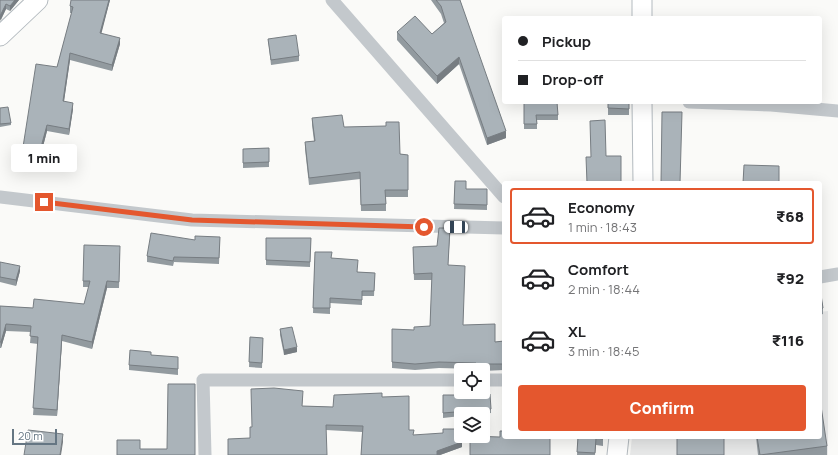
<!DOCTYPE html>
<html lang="en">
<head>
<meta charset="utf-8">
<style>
	body { margin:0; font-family:Manrope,sans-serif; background:#f2f2f2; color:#202124; height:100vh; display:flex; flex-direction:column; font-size:15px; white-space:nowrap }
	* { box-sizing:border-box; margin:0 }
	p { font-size:13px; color:#757577 }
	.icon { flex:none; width:22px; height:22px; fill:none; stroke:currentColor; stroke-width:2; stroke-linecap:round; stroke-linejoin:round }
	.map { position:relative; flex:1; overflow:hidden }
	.details { position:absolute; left:502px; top:181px; width:320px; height:258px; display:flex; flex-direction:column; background:#fff; border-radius:4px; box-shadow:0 4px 16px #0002 }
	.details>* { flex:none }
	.banner { position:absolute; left:502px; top:16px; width:320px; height:88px; border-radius:4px; box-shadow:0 4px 16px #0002; display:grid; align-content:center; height:88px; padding:0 16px; background:#fff }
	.fabs { position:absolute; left:454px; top:363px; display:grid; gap:8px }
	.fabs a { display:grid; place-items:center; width:36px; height:36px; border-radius:4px; background:#fff; box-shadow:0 4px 16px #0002; font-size:20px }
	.scale { position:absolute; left:12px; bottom:10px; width:45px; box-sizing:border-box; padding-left:4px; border:2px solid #657683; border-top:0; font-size:11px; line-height:14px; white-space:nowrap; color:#657683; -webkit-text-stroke:3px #fff; paint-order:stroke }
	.end { position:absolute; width:18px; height:18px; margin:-9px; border:5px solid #e4572e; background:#fff; box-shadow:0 0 0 2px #fff }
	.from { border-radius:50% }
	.bubble { position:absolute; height:28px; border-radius:4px; background:#fff; box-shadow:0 4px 16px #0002; font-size:13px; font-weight:800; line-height:28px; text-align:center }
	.car { position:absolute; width:12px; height:24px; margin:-12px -6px; border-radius:5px; box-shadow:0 0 3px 1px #0007; background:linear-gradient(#fff 24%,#345 0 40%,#fff 0 76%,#345 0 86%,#fff 0) }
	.banner b { display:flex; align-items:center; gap:14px; height:38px; font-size:15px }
	.banner b+b { border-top:1px solid #e0e0e0 }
	.banner i { width:10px; height:10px; background:#202124 }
	ul { padding:7px 0 0; list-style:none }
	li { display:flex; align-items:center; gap:12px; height:56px; margin:0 8px 6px; padding:0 8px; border:2px solid transparent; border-radius:4px }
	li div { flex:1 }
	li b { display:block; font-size:15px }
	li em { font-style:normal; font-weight:800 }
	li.on { border-color:#e4572e }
	li>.icon { width:36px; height:36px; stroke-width:1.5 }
	.cta { display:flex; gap:8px; margin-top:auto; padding:8px 16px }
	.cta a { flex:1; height:46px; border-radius:4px; background:#e4572e; color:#fff; font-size:16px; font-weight:800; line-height:46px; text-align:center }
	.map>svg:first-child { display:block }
</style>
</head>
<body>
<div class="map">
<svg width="838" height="455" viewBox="0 0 838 455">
	<rect width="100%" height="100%" fill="#fafaf8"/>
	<path fill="#e8e9e9" d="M828 311V455H630L632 437H820V312Z"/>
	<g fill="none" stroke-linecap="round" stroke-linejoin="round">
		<g stroke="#b3babf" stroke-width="21">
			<path id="secondary" d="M642 0V18
				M0 36 38 0
				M642 102 643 183
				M617 455 619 437"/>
		</g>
		<path stroke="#c3c8cc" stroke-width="13" d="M332 0 504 197
			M689 102 771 105 838 111
			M0 197 192 220 504 228
			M820 277 838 274
			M483 380H504
			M205 455 203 380H461"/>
		<use href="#secondary" stroke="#fff" stroke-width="19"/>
	</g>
	<path fill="#929a9f" d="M0 0H19L10 11 6 9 1 20Z
		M110 0 101 33 120 44 112 71 70 60 64 101 73 109 69 135 47 131 40 158 23 153V147L57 67 72 13H70V6Z
		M431 0H460L506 138 487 145 459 64 437 84 397 40V32L432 34 444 23 441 14Z
		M268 39 299 56V61L271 65Z
		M524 102 558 115V120H537V129H524Z
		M574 102H629V115H608V103Z
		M0 108 11 123V125L0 127Z
		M312 118 344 127 400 154 408 155V197H386V211H361L360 179 309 185 305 149V142L314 141 312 125Z
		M269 148V167L243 168V149Z
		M455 181 466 189H487V210L454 209Z
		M450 235 448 265 463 325 495 342 504 341V370L483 371V370H476V369L439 368 415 370 392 368V329L414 330 430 326 432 280H414L413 247 437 246Z
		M220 237 219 264 174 262 173 266 147 262V256L195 240Z
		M266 238H311L310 267 266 265Z
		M315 252 332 258 358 272 375 273 374 296H362V305L330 303V314L313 313Z
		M120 253 119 288H107L92 349 62 341 57 416 33 415 38 344 30 343 31 332 6 331 1 348H0V306L33 308 84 304 89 287H83V281Z
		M0 262 20 271 16 286 0 282Z
		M820 288 823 308V314L820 315Z
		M280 329 297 352 284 355 280 335Z
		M250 337 263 338 262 368 249 367Z
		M151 355 178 362V375L129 370V365Z
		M443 395 463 397 491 409V413L483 414H461V416L443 418Z
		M303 396 302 406 333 407 382 397 413 435 462 436V447L440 455H361L362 432 326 430 250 438 252 427Z
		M578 437H603V446L596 445 595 455H577Z
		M756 437H820L827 446V455H758Z"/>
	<path fill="#777d82" d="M15 0H19L10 11V6Z
		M109 0H110L100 39V33Z
		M6 4V9L0 21V16Z
		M120 38V44L112 71V65Z
		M70 53V60L63 108V101Z
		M459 57V64L437 84V76Z
		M73 103V109L69 135V129Z
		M47 125V131L40 158V151Z
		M506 131V138L487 145V138Z
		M20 266V271L16 286V280Z
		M107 281V288L92 349V342Z
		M6 324V331L1 348V342Z
		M62 335V341L57 416V410Z
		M297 347V352L284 355V350Z
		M63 434V442L61 455H60Z
		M462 436V447L440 455H437V451Z"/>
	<path fill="#aab3b9" stroke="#777d82" d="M0 0H15L10 6 6 4 0 16Z
		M71 0H109L100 33 120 38 112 65 70 53 63 101 73 103 69 129 47 125 40 151 23 147 36 64 57 67 73 7 70 6Z
		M436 0H460L506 131 487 138 459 57 437 76 397 32 415 16 432 34 446 22 441 6Z
		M296 35 299 56 271 60 268 39Z
		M524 102H557L558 115H536L537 124H524Z
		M608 102H629V109L608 108Z
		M8 107 11 123 0 124V108Z
		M662 112H682L680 183H661Z
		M342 115 344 127 386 126V122H399L400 154 408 155V190H385L386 204 361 205 360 172 309 178 305 142 315 141 312 118Z
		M605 120 606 156H621V183H587L586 157H591L590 121Z
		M269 148V162L243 163V149Z
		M744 165 779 166V183H743Z
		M455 181H466V189H487V205L454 204Z
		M439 228H450L448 265 465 266 463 325 495 324V342L504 341V364H476V363L439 362 415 364 392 362V329L414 330V327L430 326 432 273 414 274 413 247 437 246Z
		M151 233 195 240V236L220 237 219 258 174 257 173 261 147 256Z
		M266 238H311L310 262 266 260Z
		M84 245 120 246 119 282 107 281 92 342 62 335 57 410 33 408 38 337 30 336 31 326 6 324 1 342H0V306L33 308 34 299 84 304 90 281H83Z
		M315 252H332L331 258 358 260 357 272 375 273 374 291H362V300L330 298V308H313Z
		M0 262 20 266 16 280 0 277Z
		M820 288 823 308 820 309Z
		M292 327 297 347 284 350 280 329Z
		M250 337 263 338 262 363 249 362Z
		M130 350 151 352V355L178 357V369L129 365Z
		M168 384H195V455H117V440H140V449H167Z
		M274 388 303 391 302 406 333 407 334 395 382 393V397L409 396V430H414L413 435 443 433V429H461V436H462V442L437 451V455H361L363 426 326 425 327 455H228V439L250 438V427H252L251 389Z
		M490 394 491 409 443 413V395H463V397Z
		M820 406H821L827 446 760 455 757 437H820Z
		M28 430 63 434 60 455H24Z
		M500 431H504V437H550V455H470V436L500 437Z
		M578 437H603V439L596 438 595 453 577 452Z
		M677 437H724V455H677Z"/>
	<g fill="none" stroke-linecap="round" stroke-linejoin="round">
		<path stroke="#e4572e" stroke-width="5" d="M44 202 192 220 424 227"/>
	</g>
</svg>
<div class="fabs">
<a><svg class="icon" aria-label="locate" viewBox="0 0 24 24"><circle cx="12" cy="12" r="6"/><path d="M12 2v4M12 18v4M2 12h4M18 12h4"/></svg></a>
<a><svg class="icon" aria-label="layers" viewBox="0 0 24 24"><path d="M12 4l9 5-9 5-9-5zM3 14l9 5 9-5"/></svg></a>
</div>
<div class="scale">20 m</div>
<i class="end from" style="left:424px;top:227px"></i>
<i class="end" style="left:44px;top:202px"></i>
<div class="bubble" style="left:11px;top:144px;width:66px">1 min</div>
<i class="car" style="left:456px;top:227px;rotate:271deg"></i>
<div class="banner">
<b><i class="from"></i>Pickup</b>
<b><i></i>Drop-off</b>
</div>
<section class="details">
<ul>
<li class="on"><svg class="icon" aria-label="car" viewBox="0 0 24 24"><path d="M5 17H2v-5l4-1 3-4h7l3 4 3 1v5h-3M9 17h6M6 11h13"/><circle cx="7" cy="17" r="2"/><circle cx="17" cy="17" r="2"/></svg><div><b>Economy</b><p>1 min · 18:43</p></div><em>₹68</em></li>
<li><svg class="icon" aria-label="car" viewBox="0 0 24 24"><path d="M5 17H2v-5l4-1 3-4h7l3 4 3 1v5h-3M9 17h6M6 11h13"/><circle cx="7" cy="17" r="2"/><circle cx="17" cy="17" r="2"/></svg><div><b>Comfort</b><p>2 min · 18:44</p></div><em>₹92</em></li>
<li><svg class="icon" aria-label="car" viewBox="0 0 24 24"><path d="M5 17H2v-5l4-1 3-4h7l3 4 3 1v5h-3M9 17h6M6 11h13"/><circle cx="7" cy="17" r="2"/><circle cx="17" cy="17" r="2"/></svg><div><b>XL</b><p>3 min · 18:45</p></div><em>₹116</em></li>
</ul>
<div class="cta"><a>Confirm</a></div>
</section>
</div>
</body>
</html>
